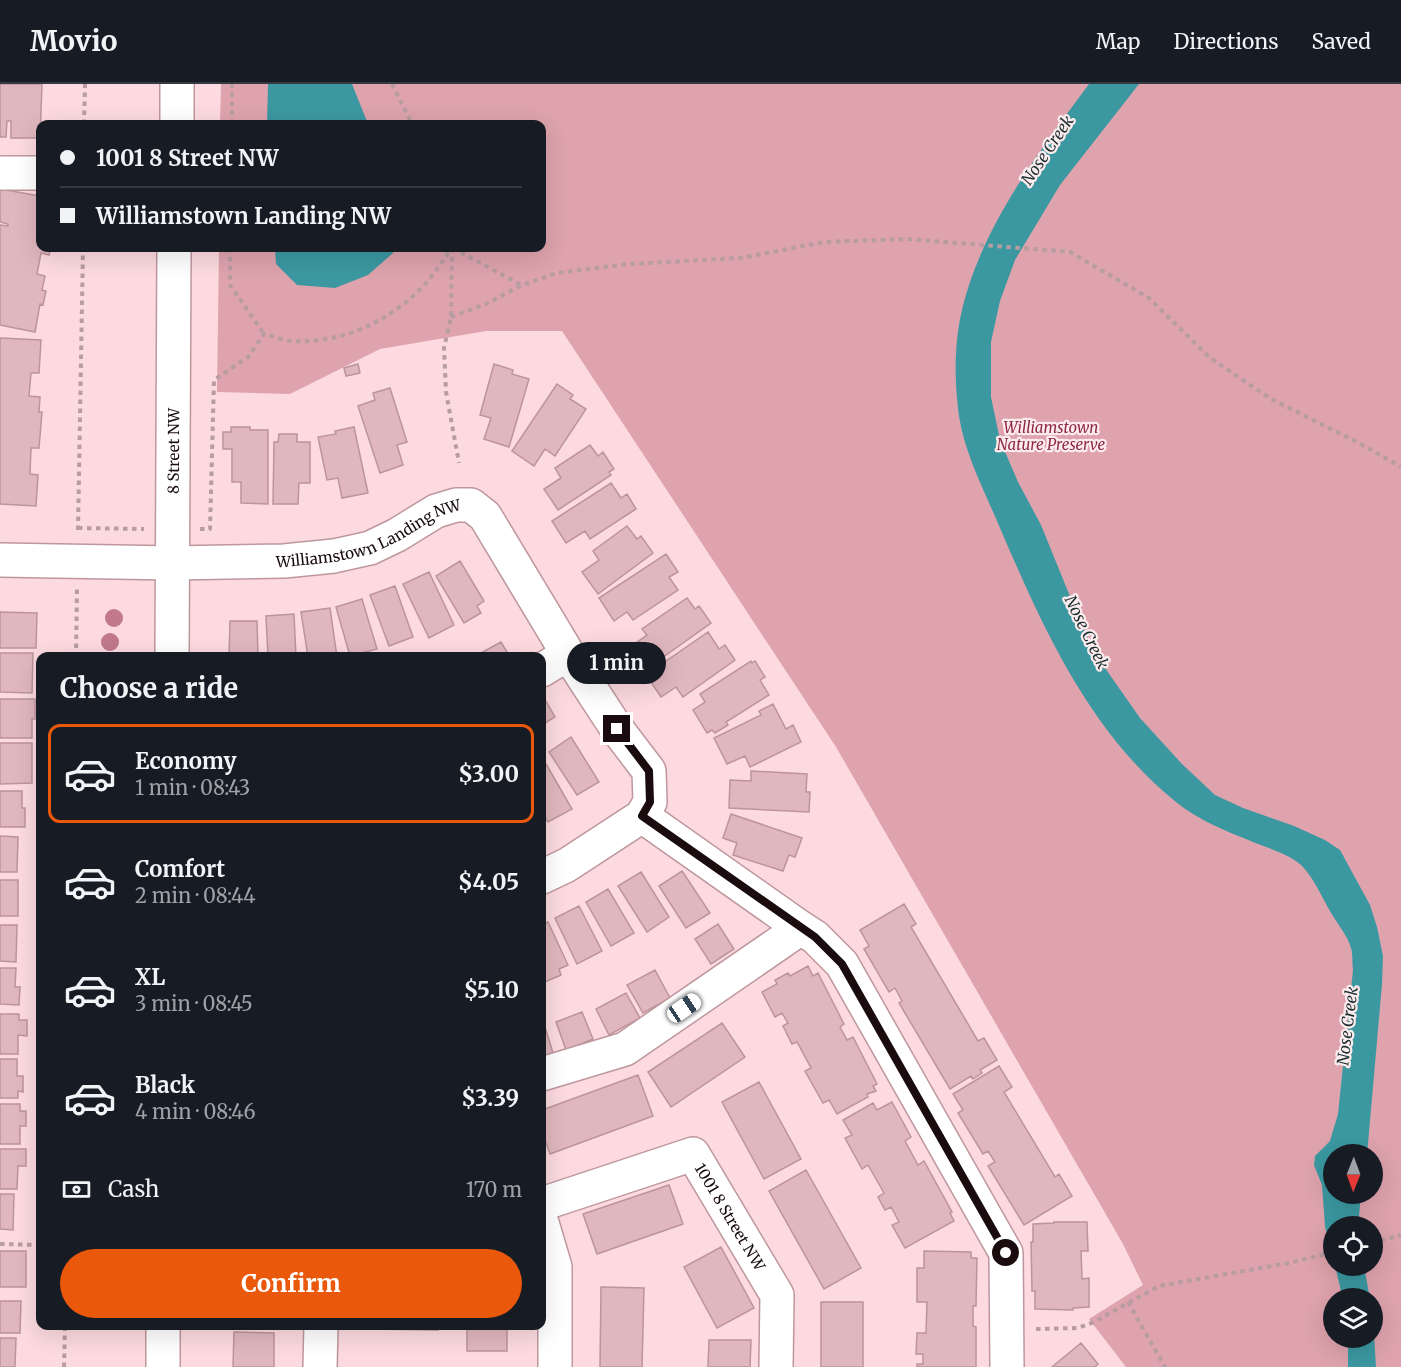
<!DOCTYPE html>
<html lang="en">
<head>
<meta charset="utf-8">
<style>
	body { margin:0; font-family:Merriweather,serif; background:#20242c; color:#f1f3f6; height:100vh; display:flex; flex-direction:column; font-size:22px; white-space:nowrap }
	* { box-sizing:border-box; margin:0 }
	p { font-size:20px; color:#9ea1a6 }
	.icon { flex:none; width:33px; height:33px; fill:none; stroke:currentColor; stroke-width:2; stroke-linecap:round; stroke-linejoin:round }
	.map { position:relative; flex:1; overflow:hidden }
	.drawer { position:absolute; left:36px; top:568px; width:510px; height:678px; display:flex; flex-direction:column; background:#171b24; border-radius:12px; box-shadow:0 6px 24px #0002 }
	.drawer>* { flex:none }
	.banner { position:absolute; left:36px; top:36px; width:510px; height:132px; border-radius:12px; box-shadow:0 6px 24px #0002; display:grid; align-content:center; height:132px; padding:0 24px; background:#171b24 }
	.needle { width:39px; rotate:181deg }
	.controls { position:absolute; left:1323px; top:1060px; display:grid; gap:12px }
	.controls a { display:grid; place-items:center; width:60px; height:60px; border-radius:50%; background:#171b24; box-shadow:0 6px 24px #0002; font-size:30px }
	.end { position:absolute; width:27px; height:27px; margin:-14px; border:8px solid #190b0e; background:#fff; box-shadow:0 0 0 3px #fff }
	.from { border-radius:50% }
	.bubble { position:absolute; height:42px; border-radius:21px; background:#171b24; box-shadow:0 6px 24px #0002; font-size:20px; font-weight:700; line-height:42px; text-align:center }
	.car { position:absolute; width:18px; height:36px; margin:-18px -9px; border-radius:8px; box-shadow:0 0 4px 2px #0007; background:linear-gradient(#fff 24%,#345 0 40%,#fff 0 76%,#345 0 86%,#fff 0) }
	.banner b { display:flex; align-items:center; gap:21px; height:57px; font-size:22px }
	.banner b+b { border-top:2px solid #363941 }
	.banner i { width:15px; height:15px; background:#f1f3f6 }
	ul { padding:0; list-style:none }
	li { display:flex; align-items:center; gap:18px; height:99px; margin:0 12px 9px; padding:0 12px; border:3px solid transparent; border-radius:12px }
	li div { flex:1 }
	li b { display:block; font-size:22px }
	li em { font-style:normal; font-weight:700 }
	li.selected { border-color:#ea580c }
	li>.icon { width:54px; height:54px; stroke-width:1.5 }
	h2 { padding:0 24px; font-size:27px; line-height:72px }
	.pay { display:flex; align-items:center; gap:15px; height:66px; padding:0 24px; font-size:22px }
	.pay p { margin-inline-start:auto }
	.primary-button { display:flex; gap:12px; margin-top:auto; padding:12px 24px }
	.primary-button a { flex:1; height:69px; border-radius:36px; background:#ea580c; color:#fff; font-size:24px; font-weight:700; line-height:69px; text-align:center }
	header { display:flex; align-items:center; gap:36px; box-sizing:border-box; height:84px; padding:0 30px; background:#171b24; border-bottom:2px solid #363941 }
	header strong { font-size:28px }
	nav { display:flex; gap:33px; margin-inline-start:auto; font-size:21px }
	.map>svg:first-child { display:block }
</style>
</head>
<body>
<header>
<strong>Movio</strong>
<nav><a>Map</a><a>Directions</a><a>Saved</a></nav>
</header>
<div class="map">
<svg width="1401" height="1283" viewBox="0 0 1401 1283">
	<rect width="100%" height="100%" fill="#fcdadf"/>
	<path fill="#dea3ad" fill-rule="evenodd" d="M221 0H1401V1283H1126L1089 1235 1143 1201 1123 1160 836 663 562 247H486L380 265 290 310 217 308 219 164H542V40H220ZM1334 1071H1372V1110H1334ZM1334 1143H1372V1182H1334ZM1334 1215H1372V1254H1334Z"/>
	<path fill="#3b98a1" d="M268 0H352L368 40H267Z
		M1089 0H1139L1060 101 1015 176 1000 217 991 258V313L1000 356 1018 398 1041 441 1082 542 1105 584 1140 634 1182 680 1215 711 1243 724 1294 742 1325 756 1340 766 1370 821 1377 843 1383 872 1382 900 1367 1071H1334V1110H1361L1358 1143H1334L1333 1177 1325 1142 1322 1101 1314 1081 1315 1072 1330 1057 1338 1030 1353 886C1352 879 1353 871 1351 864 1348 852 1336 838 1330 827 1321 812 1314 794 1301 781 1289 770 1268 764 1253 758 1226 747 1198 736 1176 718 1089 648 1043 544 1000 444 985 408 965 371 959 332 955 302 954 271 959 241 974 153 1037 70 1089 0Z
		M275 164H395L393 169 368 191 335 204 297 201 276 180Z
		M1335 1182H1364L1370 1215H1343Z
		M1373 1234 1376 1283H1348V1254H1372Z"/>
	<path fill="#e0b7be" stroke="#bc949b" stroke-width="1.5" d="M0 0H42L40 54H11V37H7L6 53H0Z
		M0 105 40 112V164H51L49 171 41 169 37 190 45 192 42 206 46 207 43 221 40 220 35 248 0 241V141L8 142V140L0 138Z
		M0 254 41 256 39 289H31L29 312 40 313 39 328H42L39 364H31L30 390 38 391 36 422 0 420Z
		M358 280 360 289 346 292 344 284Z
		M494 280 513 286 512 290 529 295 509 363 484 355 491 334 480 331Z
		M557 300 573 311 570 315 586 325 555 372 545 365 534 382 512 367Z
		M390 304 407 358 397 361 403 381 380 389 358 322 375 316 373 309Z
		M231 343H250V346H268V420L241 419V398H232V365H223V348H231Z
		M354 343 368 409 342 414 338 394 327 396 318 353 336 350 335 347Z
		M279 350H297V358H310V399H299L298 420H273L274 358H278Z
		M590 361 598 372 603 368 614 385 609 388 611 391 558 426 544 405 561 394 555 384Z
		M611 399 621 414 627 410 636 425 590 455 585 447 566 459 552 437Z
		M627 442 637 455 641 452 653 469 598 510 582 488 599 476 593 467Z
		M666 470 678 488 669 493 678 506 633 536 627 528 614 537 599 514Z
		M460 477 484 517 477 522 481 529 464 539 436 492Z
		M429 488 454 541 429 554 403 500Z
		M395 502 413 553 389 562 370 511Z
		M687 514 695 525 699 522 711 539 645 586 630 563 647 551 642 545Z
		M362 515 377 565 350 572 336 523Z
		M330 524 337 573H308L301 528Z
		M0 528 37 529 36 564H0Z
		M294 530 296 573H268L266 532Z
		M230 537H257L258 573H229Z
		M708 548 719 565 725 561 735 576 683 613 676 603 661 613 646 591Z
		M501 558 510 573H481L479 570Z
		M0 569H33L32 609 0 608Z
		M751 577 752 579 755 577 765 593 760 596 769 611 726 638 728 641 715 649 712 646 707 649 693 626 705 618 700 610Z
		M542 610 555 633 542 641Z
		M0 615H35V635H32V654H0Z
		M773 620 786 645 793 641 801 658 750 683 745 672 727 680 714 654 761 631 759 627Z
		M571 653 599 698 577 711 549 668Z
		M0 659H32V699L0 700Z
		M546 680 572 725 548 738 542 727V683Z
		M751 687 807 690 806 708H810L809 728 729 724 730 696 751 697Z
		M0 707H22V724H25V743H0Z
		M731 730 802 754 795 773 789 771 783 787 733 771 737 759 723 754Z
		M0 752 18 753 17 788H0Z
		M682 787 710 829 686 844 659 802Z
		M641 788 669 833 647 848 618 802Z
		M0 796H18V832H0Z
		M608 805 634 849 611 862 586 818Z
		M904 820 916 840 911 843 978 957 984 954 997 976 980 986 982 989 973 995 971 992 950 1005 899 919 902 917 895 904 889 908 864 865 869 862 860 846Z
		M579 822 602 867 577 880 555 834Z
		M548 838 568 881 559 885 561 891 545 898 542 890V841Z
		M718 840 734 865 711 880 695 855Z
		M0 841H17L16 878 0 877Z
		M808 882 813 892 818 889 844 940 840 943 847 956 853 953 877 1000 873 1002 876 1007 867 1010 868 1013 837 1030 829 1016 823 1019 805 987 811 984 797 958 792 960 783 942 788 939 782 929 775 933 762 908 777 900 775 896 788 889 790 892Z
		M0 884H16L15 903H20L19 921 0 920Z
		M655 886 670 914 643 929 627 901Z
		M626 909 640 934 609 951 596 925Z
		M582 928 593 955 566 966 556 938Z
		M0 930H19V936H27V952L18 951V970H0Z
		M722 939 745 973 671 1023 648 988Z
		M545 943 553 969 542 972V944Z
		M0 975H17V992H23V1008L18 1007V1014H0Z
		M999 982 1012 1003 1004 1008 1055 1093 1059 1090 1072 1112 1024 1141 988 1082 995 1078 988 1067 983 1070 958 1029 963 1026 953 1010Z
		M638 991 653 1032 550 1070 542 1047V1026Z
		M759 998 801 1075 764 1095 722 1018Z
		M892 1018 911 1053 905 1057 918 1081 924 1077 952 1128 950 1129 954 1137 905 1164 892 1141 899 1138 891 1123 885 1126 878 1113 884 1109 868 1081 862 1085 845 1054 852 1051 843 1036 873 1019 877 1026Z
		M0 1020H20V1027H26V1042H20V1060H0Z
		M0 1065H26V1082H18L17 1105H0Z
		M806 1086 861 1184 824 1205 769 1107Z
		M669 1101 683 1140 597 1170 583 1130Z
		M0 1110H14L13 1146 0 1145Z
		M1054 1138H1087L1088 1167H1081L1082 1195 1089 1194V1223L1073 1224V1226L1035 1225V1207H1032L1031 1158H1033V1140L1054 1139Z
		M721 1163 754 1224 717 1244 684 1183Z
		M0 1167H26V1203H0Z
		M924 1167 971 1168V1174H977L976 1222H973V1242L976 1243V1283H917V1280H923V1270H916L917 1249H926L927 1218H917V1184H924Z
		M601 1203 644 1204 642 1283H600Z
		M0 1217H21L20 1249H0Z
		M821 1218H863V1283H821Z
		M368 1242H438V1246L368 1245Z
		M467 1242H507V1267H467Z
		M234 1248 274 1249V1283H233Z
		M0 1254H16L15 1283H0Z
		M709 1256H751L750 1283H708Z
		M1081 1259 1098 1280 1095 1283H1052Z"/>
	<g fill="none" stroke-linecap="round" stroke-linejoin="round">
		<g stroke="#be979d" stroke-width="36">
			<g id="minor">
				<path d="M177 40V0"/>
				<path d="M0 89H39"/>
				<path id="s1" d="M0 476 173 479 284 477 334 472 370 464 397 451 436 427 456 421H471L485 432 568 570 617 645 649 687 650 718 642 732 567 781 542 793"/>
				<path id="s2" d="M172 573 174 164"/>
				<path d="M542 586 568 570"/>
				<path d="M801 844 815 853 842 880 1006 1169 1007 1283"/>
				<path d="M542 990 625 965 801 844 642 732"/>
				<path id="s3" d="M542 1120 693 1070 777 1211 776 1283"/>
				<path d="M542 1139 555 1183V1283"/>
				<path d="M163 1283V1242"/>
				<path d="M320 1283 321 1242"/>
			</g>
		</g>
		<path stroke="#b79ca0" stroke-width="4" stroke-dasharray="4.5 4.5" stroke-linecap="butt" d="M392 0 412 40
			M84 40 85 0
			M232 40V0
			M230 164V201L264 250
			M452 164 451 233 444 264 446 308 459 379
			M453 164 521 201
			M451 233 488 219 522 201 557 189 628 180 740 174 825 158 907 155 1070 168 1149 214 1209 273 1271 315 1357 358 1401 383
			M78 444 144 445
			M200 445H210L214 296 248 273 264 250C272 252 282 256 291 257 343 260 393 236 427 198 436 187 444 175 452 164
			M78 446 83 164
			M76 573 77 505
			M1372 1159 1401 1151
			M0 1160 40 1161
			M1128 1218 1165 1283
			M1036 1245 1078 1244 1094 1238 1159 1202 1289 1179 1334 1168
			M64 1283 65 1242"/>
		<use href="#minor" stroke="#fff" stroke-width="33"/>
	</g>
	<g fill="#c1798b">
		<circle cx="114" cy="534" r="9"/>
		<circle cx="110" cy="558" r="9"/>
	</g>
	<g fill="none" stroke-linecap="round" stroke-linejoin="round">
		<path stroke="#190b0e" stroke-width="8" d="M617 645 649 687 650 718 642 732 815 853 842 880 1006 1169"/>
	</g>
	<g text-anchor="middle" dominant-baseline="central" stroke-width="4.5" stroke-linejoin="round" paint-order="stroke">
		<g font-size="15" font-style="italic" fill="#902947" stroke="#fdecee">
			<text x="1051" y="343">Williamstown<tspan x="1051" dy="17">Nature Preserve</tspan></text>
		</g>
		<g font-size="15" fill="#190b0e" stroke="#fdecee">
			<text stroke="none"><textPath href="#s2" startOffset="206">8 Street NW</textPath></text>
			<text stroke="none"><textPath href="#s1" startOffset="374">Williamstown Landing NW</textPath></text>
			<text stroke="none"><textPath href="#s3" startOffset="232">1001 8 Street NW</textPath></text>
		</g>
		<g font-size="16" font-style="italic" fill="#1a2f31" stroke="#fdecee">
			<text transform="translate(1047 66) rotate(-56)">Nose Creek</text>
			<text transform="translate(1087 548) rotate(64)">Nose Creek</text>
			<text transform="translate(1347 942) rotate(-83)">Nose Creek</text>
		</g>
	</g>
</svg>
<div class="controls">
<a><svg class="needle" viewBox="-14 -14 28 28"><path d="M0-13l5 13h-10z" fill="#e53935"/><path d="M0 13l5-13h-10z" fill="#9ea1a6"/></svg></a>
<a><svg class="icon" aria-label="locate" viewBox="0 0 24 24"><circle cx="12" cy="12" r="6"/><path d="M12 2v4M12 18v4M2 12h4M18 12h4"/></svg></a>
<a><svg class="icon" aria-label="layers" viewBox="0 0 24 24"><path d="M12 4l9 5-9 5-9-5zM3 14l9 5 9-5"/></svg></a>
</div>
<i class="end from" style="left:1006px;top:1169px"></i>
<i class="end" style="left:617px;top:645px"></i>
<div class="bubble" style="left:567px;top:558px;width:99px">1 min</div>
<i class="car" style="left:684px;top:924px;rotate:56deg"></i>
<div class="banner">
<b><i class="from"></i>1001 8 Street NW</b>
<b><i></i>Williamstown Landing NW</b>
</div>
<section class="drawer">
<h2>Choose a ride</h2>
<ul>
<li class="selected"><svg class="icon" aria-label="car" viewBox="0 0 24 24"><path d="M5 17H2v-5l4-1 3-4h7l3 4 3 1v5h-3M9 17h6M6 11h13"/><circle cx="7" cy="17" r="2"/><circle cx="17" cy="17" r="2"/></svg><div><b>Economy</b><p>1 min · 08:43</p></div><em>$3.00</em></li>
<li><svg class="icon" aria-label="car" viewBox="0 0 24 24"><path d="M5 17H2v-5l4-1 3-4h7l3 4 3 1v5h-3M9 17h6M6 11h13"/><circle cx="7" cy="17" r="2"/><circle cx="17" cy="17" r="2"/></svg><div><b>Comfort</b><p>2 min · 08:44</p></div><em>$4.05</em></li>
<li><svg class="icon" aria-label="car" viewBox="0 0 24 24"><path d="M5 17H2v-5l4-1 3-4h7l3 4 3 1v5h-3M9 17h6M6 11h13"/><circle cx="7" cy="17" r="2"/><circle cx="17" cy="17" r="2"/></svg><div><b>XL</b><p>3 min · 08:45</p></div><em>$5.10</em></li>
<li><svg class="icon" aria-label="car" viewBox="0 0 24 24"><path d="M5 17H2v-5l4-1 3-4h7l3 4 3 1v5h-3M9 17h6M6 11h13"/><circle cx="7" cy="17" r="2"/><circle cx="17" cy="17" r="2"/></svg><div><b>Black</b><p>4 min · 08:46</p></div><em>$3.39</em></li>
</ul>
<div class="pay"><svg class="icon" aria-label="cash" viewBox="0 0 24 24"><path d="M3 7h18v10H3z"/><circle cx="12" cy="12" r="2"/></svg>Cash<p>170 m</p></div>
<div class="primary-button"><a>Confirm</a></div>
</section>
</div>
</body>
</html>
